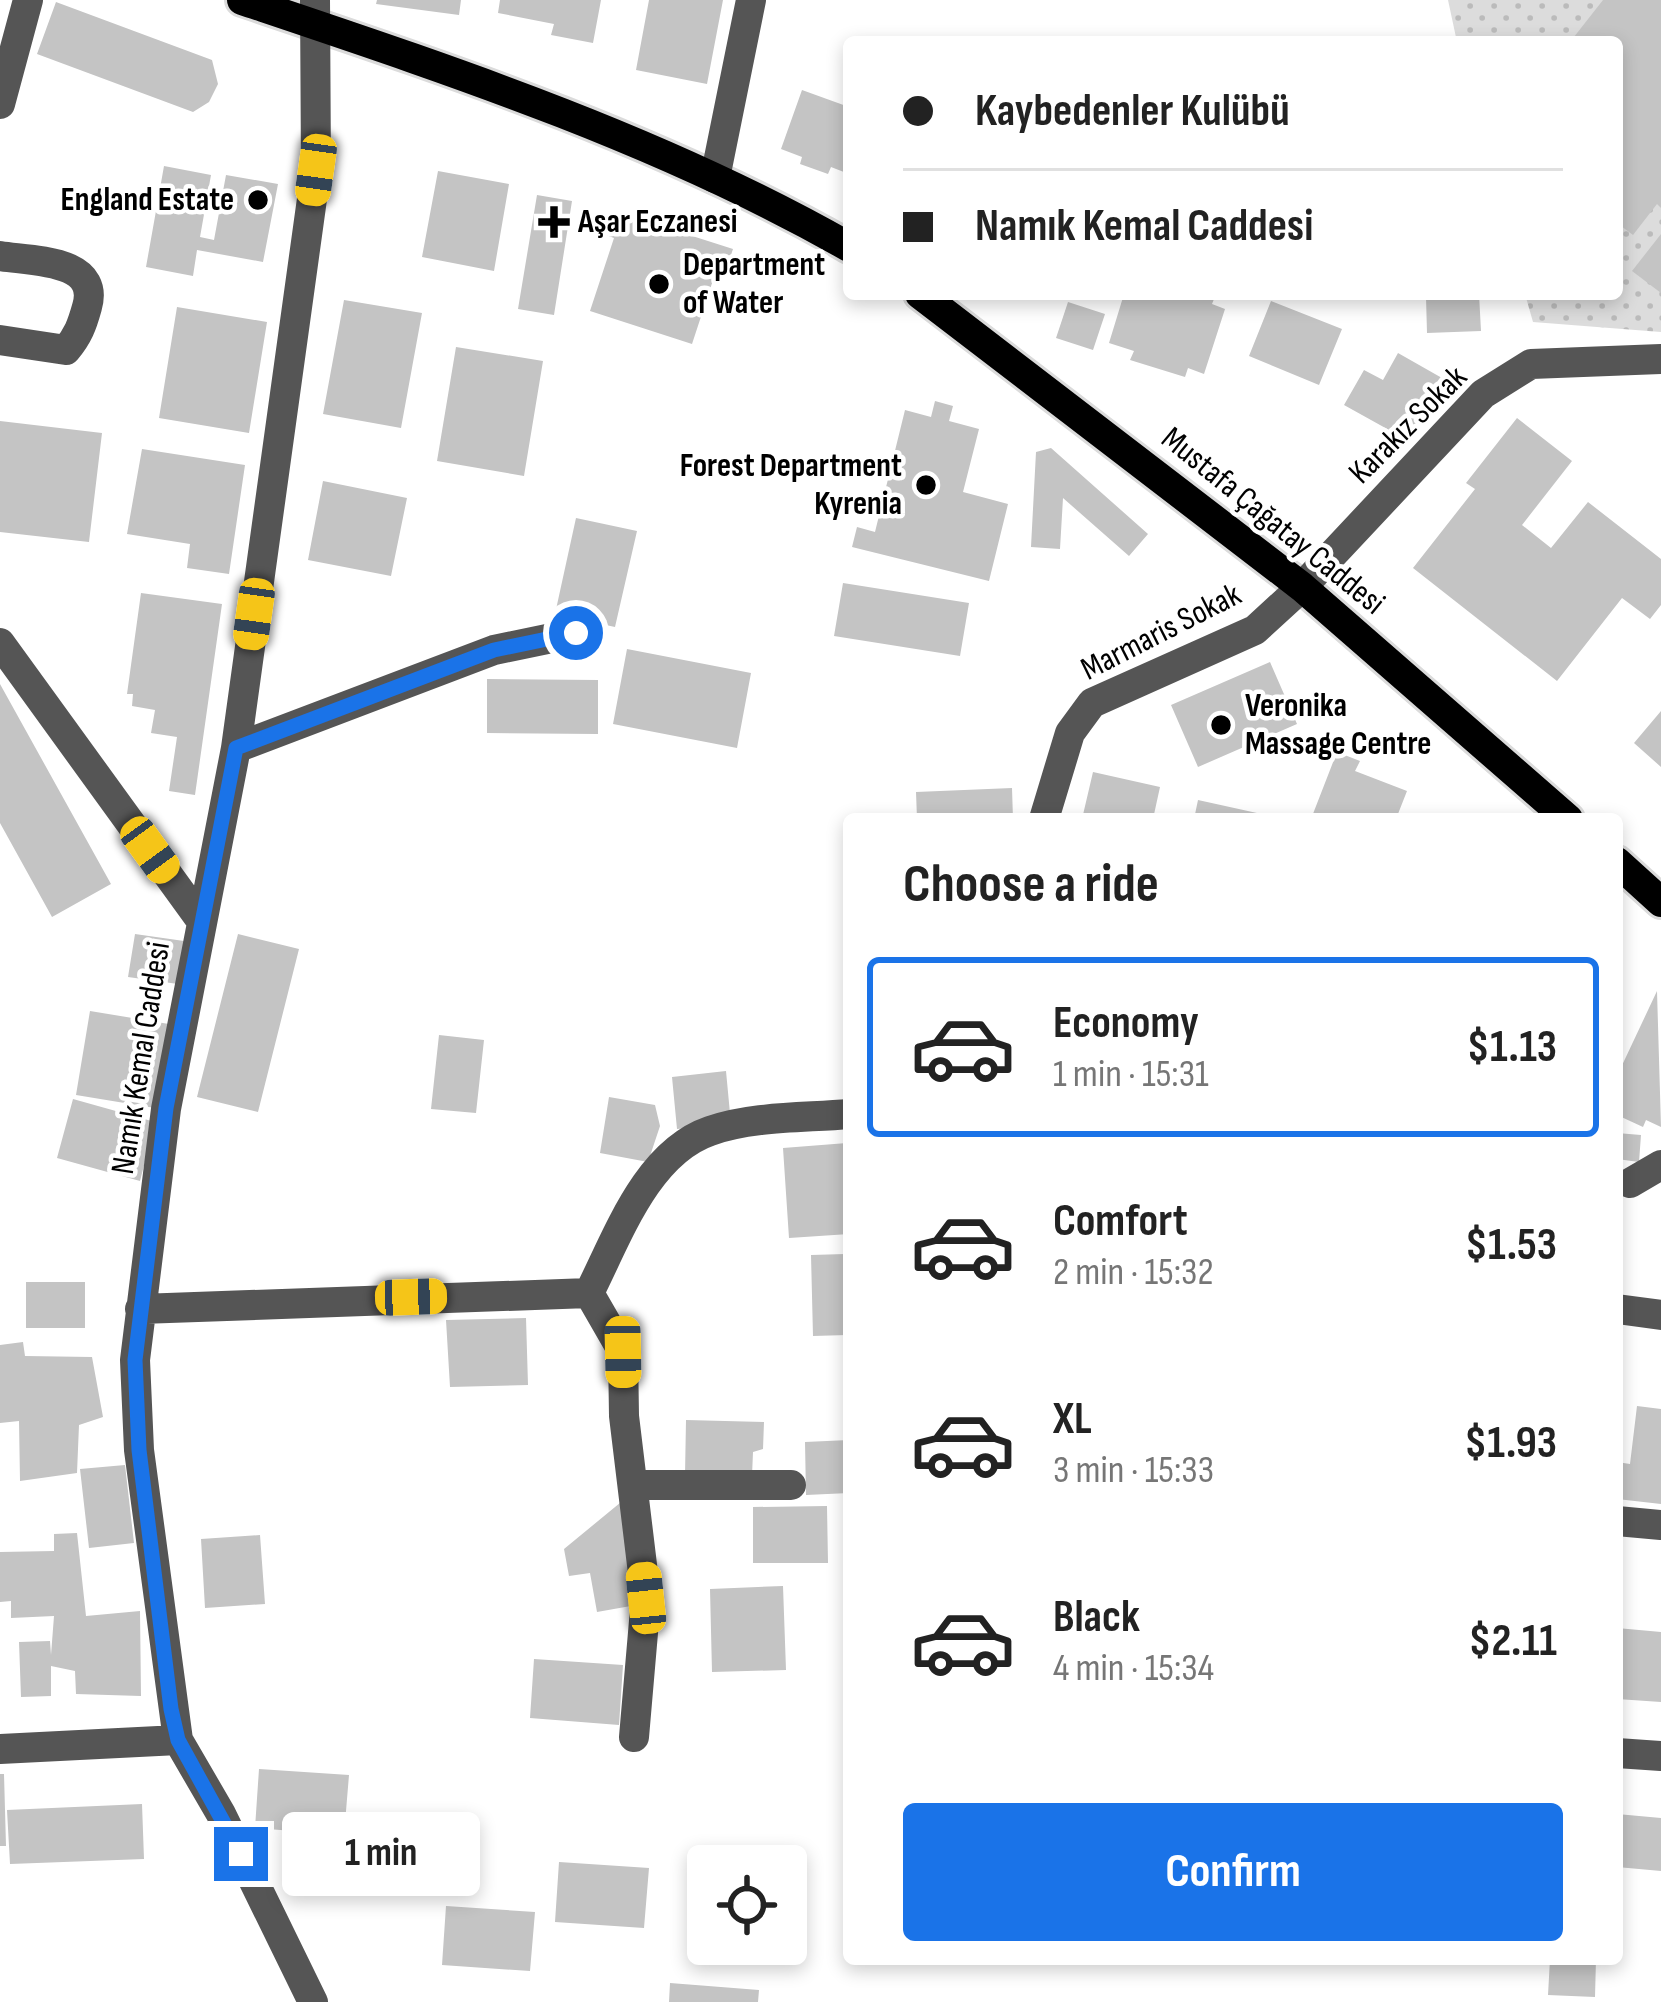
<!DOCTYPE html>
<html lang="en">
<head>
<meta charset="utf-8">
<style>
	body { margin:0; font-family:"Sofia Sans Condensed",sans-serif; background:#f2f2f2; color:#222; height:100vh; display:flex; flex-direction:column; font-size:45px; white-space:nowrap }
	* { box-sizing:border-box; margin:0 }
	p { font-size:39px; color:#767676 }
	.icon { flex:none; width:66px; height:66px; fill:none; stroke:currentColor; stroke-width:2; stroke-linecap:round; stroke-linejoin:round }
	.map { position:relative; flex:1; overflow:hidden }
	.details { position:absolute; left:843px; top:813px; width:780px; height:1152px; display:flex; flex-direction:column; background:#fff; border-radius:12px; box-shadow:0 6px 18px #0003 }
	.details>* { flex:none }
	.banner { position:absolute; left:843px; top:36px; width:780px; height:264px; border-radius:12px; box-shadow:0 6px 18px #0003; display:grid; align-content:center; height:264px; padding:0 60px; background:#fff }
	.controls { position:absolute; left:687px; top:1845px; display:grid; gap:24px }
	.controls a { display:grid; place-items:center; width:120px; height:120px; border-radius:12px; background:#fff; box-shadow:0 6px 18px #0003; font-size:60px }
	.end { position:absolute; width:54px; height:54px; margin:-27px; border:15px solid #1a73e8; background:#fff; box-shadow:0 0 0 6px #fff }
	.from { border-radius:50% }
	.bubble { position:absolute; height:84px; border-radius:12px; background:#fff; box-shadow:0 6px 18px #0003; font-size:39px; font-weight:700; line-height:84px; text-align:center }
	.car { position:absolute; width:36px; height:72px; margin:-36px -18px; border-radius:15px; box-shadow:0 0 9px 3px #0007; background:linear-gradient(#f5c518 24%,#345 0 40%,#f5c518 0 76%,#345 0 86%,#f5c518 0) }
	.banner b { display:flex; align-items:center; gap:42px; height:114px; font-size:45px }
	.banner b+b { border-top:3px solid #e0e0e0 }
	.banner i { width:30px; height:30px; background:#222 }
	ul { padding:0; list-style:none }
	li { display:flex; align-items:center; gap:36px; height:180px; margin:0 24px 18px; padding:0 36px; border:6px solid transparent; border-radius:12px }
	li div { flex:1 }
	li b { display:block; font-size:45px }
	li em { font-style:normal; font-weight:700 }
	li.selected { border-color:#1a73e8 }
	li>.icon { width:108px; height:108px; stroke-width:1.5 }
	h2 { padding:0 60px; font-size:54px; line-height:144px }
	.cta { display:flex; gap:24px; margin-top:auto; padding:24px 60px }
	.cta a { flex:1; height:138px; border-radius:12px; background:#1a73e8; color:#fff; font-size:48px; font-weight:700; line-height:138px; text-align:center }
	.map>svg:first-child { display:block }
</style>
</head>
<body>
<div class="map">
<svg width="1661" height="2002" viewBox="0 0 1661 2002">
	<defs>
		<pattern id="grass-dots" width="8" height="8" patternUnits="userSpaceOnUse" patternTransform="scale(3)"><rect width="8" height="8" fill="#dcdcdc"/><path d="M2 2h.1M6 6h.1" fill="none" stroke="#bbb" stroke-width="1.8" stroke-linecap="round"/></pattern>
	</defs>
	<rect width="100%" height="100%" fill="#fff"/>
	<path fill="url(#grass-dots)" d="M1448 0H1661V332L1533 322 1525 294H1617V42H1457Z"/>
	<path fill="#c4c4c4" d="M377 0H461L459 15 376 4Z
		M500 0H601L593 43 551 35 554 24 498 13Z
		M649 0H723L707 84 636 70Z
		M1603 0H1661V208L1657 204 1633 235 1617 223V42H1570Z
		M56 2 212 60 218 84 209 102 193 112 37 54Z
		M802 90 849 107V174L831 167 828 174 800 164 802 157 781 149Z
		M164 166 211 175 200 237 214 240 226 175 278 184 263 262 197 250 193 276 146 267Z
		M438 171 509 184 494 271 422 257Z
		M537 195 572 201 554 315 518 309Z
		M614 211 733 249 725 273 716 271 692 344 590 311 614 238 606 235Z
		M1661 234V293L1632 271Z
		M1124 294H1216L1212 304 1225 309 1204 374 1188 368 1185 377 1130 360 1134 351 1109 343Z
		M1435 294H1479L1481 331 1427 333 1426 297Z
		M344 300 422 313 401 428 323 414Z
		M1271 301 1342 329 1319 385 1249 356Z
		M1068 302 1105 314 1093 350 1056 338Z
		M177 307 267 322 249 433 159 418Z
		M456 347 543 361 524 476 437 461Z
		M1398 353 1442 378 1407 440 1344 405 1364 370 1383 380Z
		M935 401 953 406 949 421 979 429 963 492 1008 504 989 581 852 547 857 527 875 532 905 410 931 417Z
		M1517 418 1572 461 1522 525 1551 548 1588 502 1661 559V605L1650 619 1622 598 1557 681 1413 568 1475 489 1466 483Z
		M0 421 102 433 89 542 0 532Z
		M1051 448 1148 534 1129 556 1063 498 1060 549 1031 547 1036 452Z
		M142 449 245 465 229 574 187 568 190 544 127 534Z
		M323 481 407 498 391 576 308 560Z
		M576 518 637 531 615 627 555 614Z
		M843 583 969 603 960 656 834 636Z
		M141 593 222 604 195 795 169 791 177 737 151 733 155 710 132 706 133 694H127Z
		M627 649 751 673 737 748 613 724Z
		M1270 662 1297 724 1198 767 1171 705Z
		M487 679 598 680V734L487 733Z
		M0 684 111 884 52 917 0 823Z
		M1661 711V767L1634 743Z
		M1337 752 1360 761 1355 771 1407 791 1396 819H1311Z
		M1093 772 1160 787 1153 819H1082Z
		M1012 788 1013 819H917L916 792Z
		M1198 800 1266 815 1265 819H1194Z
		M135 934 191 942 185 985 128 977Z
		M238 934 299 949 258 1112 197 1097Z
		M1657 991 1661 1127 1646 1120 1643 1127 1617 1115V1076Z
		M90 1011 175 1025 161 1109 76 1095Z
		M439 1035 484 1040 476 1113 431 1109Z
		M726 1071 731 1124 677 1129 672 1077Z
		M609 1097 655 1105 660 1126 648 1162 600 1153Z
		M73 1099 155 1122 140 1181 57 1158Z
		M1617 1133 1641 1135 1639 1162 1617 1159Z
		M847 1143 849 1234 789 1238 783 1148Z
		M845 1254 847 1335 813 1336 811 1255Z
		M26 1282H85V1328H26Z
		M526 1318 528 1385 450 1387 446 1320Z
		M23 1342 25 1356 92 1357 103 1417 79 1425 77 1473 20 1481 19 1421 0 1423V1345Z
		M1637 1406 1661 1409V1504L1617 1499V1462L1630 1464Z
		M686 1420 764 1422 763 1449 753 1452 752 1476 685 1475Z
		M849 1440V1493L806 1495 805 1442Z
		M125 1465 134 1543 89 1548 80 1469Z
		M626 1498 642 1604 597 1612 590 1573 569 1576 564 1549Z
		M827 1506 828 1563H753V1507Z
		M77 1533 86 1616 140 1611 141 1696 76 1694 75 1671 51 1666V1696L21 1697 19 1642 50 1641 51 1655 54 1616 11 1618V1601L0 1602V1552L54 1551V1534Z
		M260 1535 265 1604 205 1608 201 1539Z
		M783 1586 786 1670 712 1672 710 1589Z
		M1617 1628 1661 1632V1702L1617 1699Z
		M534 1659 623 1665 619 1725 530 1718Z
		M259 1769 349 1775 344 1835 255 1828Z
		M0 1774H4L6 1846H0Z
		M142 1804 144 1859 10 1864 7 1810Z
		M1617 1814 1661 1818V1871L1617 1867Z
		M559 1862 649 1868 644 1928 555 1922Z
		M446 1906 535 1912 530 1971 442 1965Z
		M1550 1959H1596L1595 1997 1548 1995Z
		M670 1983 759 1990 758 2002H669Z"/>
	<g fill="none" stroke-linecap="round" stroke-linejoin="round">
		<g stroke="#dbdbdb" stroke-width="36">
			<path id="major" d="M242 0C447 69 660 139 849 247
				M920 294 1302 587 1568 819
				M1617 862 1661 902"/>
		</g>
		<path stroke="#555" stroke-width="30" d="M0 104 28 0
			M715 178 751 0
			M0 256C31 261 101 259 87 307 82 325 78 336 66 350L0 340
			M0 643 200 919
			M236 748 494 650 576 633
			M1044 819 1070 733 1092 703 1255 630 1302 587 1483 394 1531 364 1661 359
			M1630 1183 1661 1165
			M589 1293 623 1352 624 1416 646 1598 634 1737
			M589 1293C617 1238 646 1153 710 1131 753 1116 804 1118 849 1114
			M140 1309 589 1293
			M1617 1309 1661 1315
			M634 1485H791
			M1617 1521 1661 1525
			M0 1749 178 1740
			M1617 1753 1661 1756
			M313 2002 221 1814 178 1740 139 1450 135 1360 166 1109 236 748 316 170 315 0"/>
		<use href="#major" stroke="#000" stroke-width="30"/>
	</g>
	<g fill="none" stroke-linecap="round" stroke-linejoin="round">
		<path stroke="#1a73e8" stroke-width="15" d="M241 1854 178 1740 171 1709 139 1450 135 1360 166 1108 236 748 494 650 576 633"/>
	</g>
	<g fill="#000" stroke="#fff" stroke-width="4.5">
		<circle cx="258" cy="200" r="12"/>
		<path d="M548 204h12v12h12v12h-12v12h-12v-12h-12v-12h12z"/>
		<circle cx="659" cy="284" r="12"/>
		<circle cx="926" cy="485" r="12"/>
		<circle cx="1221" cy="725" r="12"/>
	</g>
	<g text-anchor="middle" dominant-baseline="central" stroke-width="9" stroke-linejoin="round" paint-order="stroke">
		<g font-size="33" font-weight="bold" fill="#000" stroke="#fff" text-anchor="start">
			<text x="234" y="200" text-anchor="end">England Estate</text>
			<text x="578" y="222">Aşar Eczanesi</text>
			<text x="683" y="265">Department<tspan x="683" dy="38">of Water</tspan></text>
			<text x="902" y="466" text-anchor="end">Forest Department<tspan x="902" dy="38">Kyrenia</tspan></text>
			<text x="1245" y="706">Veronika<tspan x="1245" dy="38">Massage Centre</tspan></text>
		</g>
		<g font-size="33" fill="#000" stroke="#fff">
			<text transform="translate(1408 425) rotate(-45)">Karakız Sokak</text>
			<text transform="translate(1273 521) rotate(39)">Mustafa Çağatay Caddesi</text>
			<text transform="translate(1161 632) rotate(-27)">Marmaris Sokak</text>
			<text transform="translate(141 1058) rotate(-81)">Namık Kemal Caddesi</text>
		</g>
	</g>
</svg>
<div class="controls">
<a><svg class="icon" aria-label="locate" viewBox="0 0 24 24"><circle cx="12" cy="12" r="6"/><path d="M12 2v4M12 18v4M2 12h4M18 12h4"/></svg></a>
</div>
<i class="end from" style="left:576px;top:633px"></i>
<i class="end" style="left:241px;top:1854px"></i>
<div class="bubble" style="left:282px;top:1812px;width:198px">1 min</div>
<i class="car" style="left:316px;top:170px;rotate:188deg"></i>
<i class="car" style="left:254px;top:614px;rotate:188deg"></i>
<i class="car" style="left:150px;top:850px;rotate:144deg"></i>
<i class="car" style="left:411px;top:1297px;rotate:88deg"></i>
<i class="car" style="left:623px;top:1352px;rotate:179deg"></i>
<i class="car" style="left:646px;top:1598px;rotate:354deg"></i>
<div class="banner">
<b><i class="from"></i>Kaybedenler Kulübü</b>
<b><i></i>Namık Kemal Caddesi</b>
</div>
<section class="details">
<h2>Choose a ride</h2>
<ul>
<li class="selected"><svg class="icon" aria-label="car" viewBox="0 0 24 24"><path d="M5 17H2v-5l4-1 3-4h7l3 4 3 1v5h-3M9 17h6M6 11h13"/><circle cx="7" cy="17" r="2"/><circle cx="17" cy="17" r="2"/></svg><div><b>Economy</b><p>1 min · 15:31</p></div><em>$1.13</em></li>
<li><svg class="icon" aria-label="car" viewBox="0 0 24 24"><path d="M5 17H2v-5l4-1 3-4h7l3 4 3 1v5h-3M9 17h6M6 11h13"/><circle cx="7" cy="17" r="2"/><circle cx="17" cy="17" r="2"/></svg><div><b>Comfort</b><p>2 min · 15:32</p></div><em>$1.53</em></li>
<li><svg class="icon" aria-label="car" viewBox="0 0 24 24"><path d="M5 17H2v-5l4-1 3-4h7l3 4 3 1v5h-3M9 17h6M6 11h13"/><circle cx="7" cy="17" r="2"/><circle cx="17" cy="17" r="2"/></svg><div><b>XL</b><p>3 min · 15:33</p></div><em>$1.93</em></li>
<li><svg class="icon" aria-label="car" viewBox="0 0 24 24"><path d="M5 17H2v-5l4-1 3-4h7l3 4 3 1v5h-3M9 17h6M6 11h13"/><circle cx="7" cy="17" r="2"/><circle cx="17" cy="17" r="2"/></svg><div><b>Black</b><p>4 min · 15:34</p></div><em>$2.11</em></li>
</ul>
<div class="cta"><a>Confirm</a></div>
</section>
</div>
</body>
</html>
